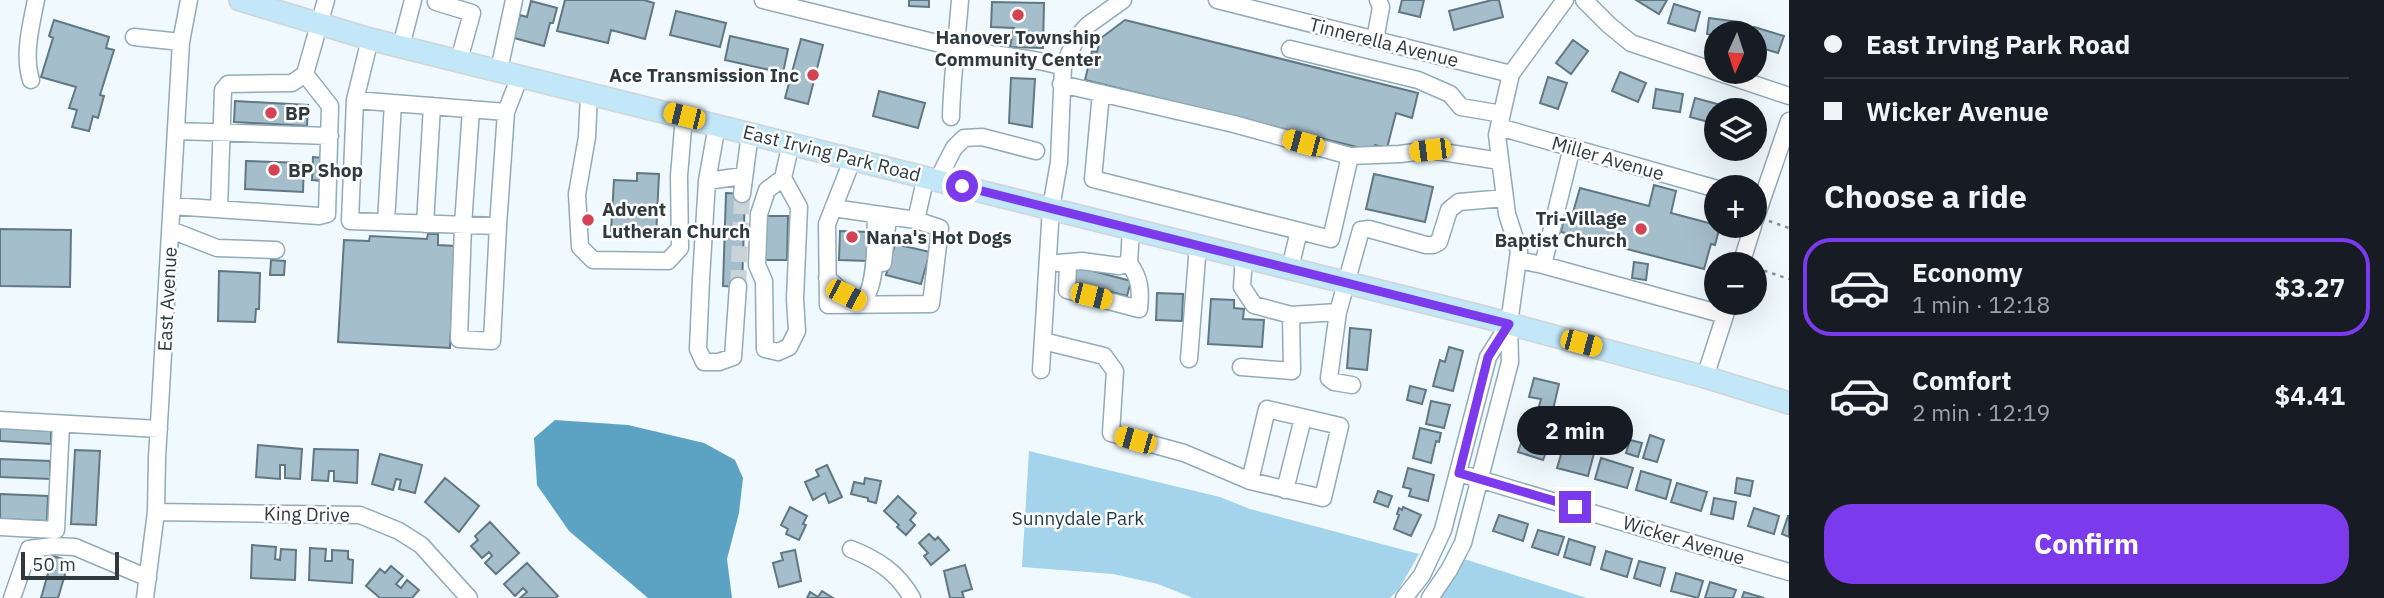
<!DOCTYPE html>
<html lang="en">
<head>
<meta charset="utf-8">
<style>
	body { margin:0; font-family:"IBM Plex Sans",sans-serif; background:#242831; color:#f1f3f6; height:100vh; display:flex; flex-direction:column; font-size:26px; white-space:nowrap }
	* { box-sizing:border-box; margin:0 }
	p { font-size:23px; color:#9ea1a6 }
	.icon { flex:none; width:38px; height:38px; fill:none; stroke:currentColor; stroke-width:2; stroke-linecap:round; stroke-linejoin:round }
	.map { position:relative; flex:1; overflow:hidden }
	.side { display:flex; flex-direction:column; background:#171b24; width:595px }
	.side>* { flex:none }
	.guide { display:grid; align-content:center; height:154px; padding:0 35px; background:#171b24 }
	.needle { width:46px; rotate:183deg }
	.controls { position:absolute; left:1704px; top:21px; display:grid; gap:14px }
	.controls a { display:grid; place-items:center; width:63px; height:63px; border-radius:50%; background:#171b24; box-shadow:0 7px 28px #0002; font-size:35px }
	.scale { position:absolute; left:21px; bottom:18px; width:98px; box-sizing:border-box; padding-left:7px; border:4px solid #2f3a3f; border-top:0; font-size:19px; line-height:24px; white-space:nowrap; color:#2f3a3f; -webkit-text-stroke:5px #fff; paint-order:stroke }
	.end { position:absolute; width:32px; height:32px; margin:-16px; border:9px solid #7c3aed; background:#fff; box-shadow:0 0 0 4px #fff }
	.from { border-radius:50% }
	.bubble { position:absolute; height:49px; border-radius:24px; background:#171b24; box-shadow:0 7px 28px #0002; font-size:23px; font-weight:700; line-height:49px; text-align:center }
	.car { position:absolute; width:21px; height:42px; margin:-21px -10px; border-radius:9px; box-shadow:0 0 5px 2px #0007; background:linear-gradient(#f5c518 24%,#345 0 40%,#f5c518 0 76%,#345 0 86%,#f5c518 0) }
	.guide b { display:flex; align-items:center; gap:24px; height:66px; font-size:26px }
	.guide b+b { border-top:2px solid #363941 }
	.guide i { width:18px; height:18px; background:#f1f3f6 }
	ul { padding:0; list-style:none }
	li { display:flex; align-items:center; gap:21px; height:98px; margin:0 14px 10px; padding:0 21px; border:4px solid transparent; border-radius:28px }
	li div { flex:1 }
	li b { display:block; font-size:26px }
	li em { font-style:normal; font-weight:700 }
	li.active { border-color:#7c3aed }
	li>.icon { width:63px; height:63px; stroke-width:1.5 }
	h2 { padding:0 35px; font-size:32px; line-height:84px }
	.button { display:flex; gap:14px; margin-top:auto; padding:14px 35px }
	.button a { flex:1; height:80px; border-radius:28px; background:#7c3aed; color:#fff; font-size:28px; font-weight:700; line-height:80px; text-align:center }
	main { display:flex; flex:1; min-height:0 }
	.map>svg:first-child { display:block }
</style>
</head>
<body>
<main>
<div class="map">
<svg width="1789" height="598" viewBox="0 0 1789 598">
	<rect width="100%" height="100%" fill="#eff9fe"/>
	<path fill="#a3d4eb" d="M1029 451 1220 497 1250 509 1419 554 1399 589 1390 598H1193L1158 584 1113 574 1022 567Z
		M1464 559 1587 598H1440Z"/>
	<path fill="#5ca3c3" d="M555 420 628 425 704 443 735 460 743 478 739 513 727 559 732 598H648L569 531 537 485 534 438Z"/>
	<path fill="#a5becb" stroke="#607883" stroke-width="2" d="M565 0H644L654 3 645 39 611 30 608 43 557 31Z
		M909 0H929V7L909 6Z
		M1402 0H1424L1420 17 1399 12Z
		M1492 0H1499L1503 17 1454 30 1449 11Z
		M1636 0H1667L1659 14Z
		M531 1 557 8 553 23H550L544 46 514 38 520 15 527 17Z
		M992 2 1044 3 1043 48 1010 47 1014 28 991 27Z
		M1674 4 1700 12 1695 31 1668 23Z
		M676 11 726 23 720 47 670 35Z
		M1709 18 1740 22 1738 33H1717V36L1707 34Z
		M54 20 109 37 106 48 114 50 100 95 104 96 98 118 93 116 89 131 72 127 77 110 69 108 76 87 41 77 53 38 49 36Z
		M1125 20 1418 93 1412 118 1396 113 1387 148 1375 145 1373 151 1085 80 1092 51 1097 52 1101 38Z
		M1754 27 1784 36 1778 53 1755 46V33H1752Z
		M730 36 788 49 783 73 725 60Z
		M801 39 823 45 808 104 785 98Z
		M1573 40 1588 51 1571 74 1556 63Z
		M1620 72 1646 83 1638 102 1612 91Z
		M1548 77 1567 83 1558 109 1540 103Z
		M1011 78 1035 79 1032 127 1009 123Z
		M1656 89 1683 94 1680 112 1653 108Z
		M879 91 925 103 918 128 873 116Z
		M1695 98 1721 105 1720 110H1717L1716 124 1690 117Z
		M235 101 308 105 307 126 234 122Z
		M313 157 323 158 322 181 312 180Z
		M246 161 304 163 303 192 245 189Z
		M637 173 659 174 656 237 635 236V233L611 231 614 180 637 181Z
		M1374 174 1433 187 1425 222 1366 209Z
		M1654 185 1676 191 1671 213 1720 226 1715 245 1711 244 1704 269 1561 232 1565 214 1572 216 1580 188 1649 206Z
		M726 193 745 194 742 287 723 286Z
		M764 216H788L787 260H763Z
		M0 229 71 230 70 287 0 286Z
		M840 231 869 232 868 261 839 260Z
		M428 234H438V245L455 246 450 348 338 342 344 240 369 241 370 236 427 239Z
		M895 244 930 252 921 284 886 275Z
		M271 260 285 261 284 275H270Z
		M1634 262 1648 264 1646 280 1632 278Z
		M1074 266 1131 281 1127 296 1070 281Z
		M219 271 260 273 259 309H256L255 322 218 321Z
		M1157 293 1183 294 1182 321 1156 320Z
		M1211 299 1234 300V308L1244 309 1243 319 1264 320 1262 347 1208 344Z
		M1350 328 1371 330 1367 370 1347 368Z
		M1449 347 1463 351 1453 391 1433 386 1440 360 1445 362Z
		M1534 378 1559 384 1551 418 1537 414 1541 399 1529 397Z
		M1410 386 1426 390 1422 404 1407 400Z
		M1431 401 1450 405 1444 428 1426 424Z
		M0 428 51 431V444L0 441Z
		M1420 428 1441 433 1439 442 1436 441 1431 463 1413 458Z
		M1524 434 1550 442 1543 460 1518 452Z
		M1650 435 1664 440 1657 462 1643 458Z
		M1581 438 1597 442 1588 476 1557 468 1563 448 1577 452Z
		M1630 440 1642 443 1638 457 1626 453Z
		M258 445 302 449 300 479 285 478V465H280V479L256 477Z
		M314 449 358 450 357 483 334 481V471H329L328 481 312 480Z
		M75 450 100 451 96 525 71 524Z
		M380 454 422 465 415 493 399 489 401 480 396 479 393 490 372 484Z
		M1601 458 1633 468 1627 488 1595 479Z
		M0 459 50 461V479L0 477Z
		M827 465 842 497 829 503 825 493 813 500 805 482 819 476 816 470Z
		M1408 468 1434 475 1428 501 1409 496 1411 489 1403 487Z
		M1641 471 1671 480 1666 499 1636 490Z
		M445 478 479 506 459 532 425 502Z
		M865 478 881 481 876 503 868 501V498L851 494 854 482 864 484Z
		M1737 478 1753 481 1750 496 1735 493Z
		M1677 483 1707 492 1701 511 1671 502Z
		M1378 491 1392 496 1388 507 1374 502Z
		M0 494 48 496 47 521 0 519Z
		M898 496 916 513 910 520 915 525 906 535 897 527 899 525 884 511Z
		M1714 498 1736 502 1733 519 1711 514Z
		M790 507 807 516 803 524 806 525 799 540 786 534 788 529 781 525Z
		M1403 507 1421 515 1411 536 1394 529 1399 515 1397 514 1399 508 1402 510Z
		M1754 508 1779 516 1774 534 1748 526Z
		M1499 515 1528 524 1523 541 1493 531Z
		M1788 516H1789V537L1782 534Z
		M490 522 519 553 496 574 485 563 492 556 489 552 482 558 471 546 478 540 475 536Z
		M1538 530 1564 537 1558 555 1532 547Z
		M929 534 935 540 938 537 949 550 931 565 924 556 928 553 919 543Z
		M1569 539 1595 547 1590 565 1564 557Z
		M252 545 276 547 275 559 280 560 281 549 296 550 295 580 251 578Z
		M310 548 326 549 325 561H332V550L348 551V559L353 560 352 583 309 580Z
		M795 550 801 581 779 587 773 563 783 560 781 553Z
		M1606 551 1632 559 1627 577 1601 569Z
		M53 556 69 561 58 598H41Z
		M1639 561 1665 568 1660 586 1634 578Z
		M527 563 558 596 555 598H520L527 592 523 588 515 596 504 584Z
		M965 565 972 589 962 592 964 598H950L944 571Z
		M391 566 403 576 396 584 401 588 407 580 419 590 412 598H380L366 586 380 569 385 573Z
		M1676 573 1703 581 1698 598 1671 591Z
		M1710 582 1736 590 1733 598H1705Z
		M822 591 833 598H807L810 592 818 597Z
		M1744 592 1764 598H1742Z"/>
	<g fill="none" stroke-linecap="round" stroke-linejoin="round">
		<path stroke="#c9d3d8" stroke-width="16" stroke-dasharray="16 8" stroke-linecap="butt" d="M738 286 742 194"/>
		<g stroke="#92abb7" stroke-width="19">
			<path id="minor" d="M763 0 957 48C991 56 1030 56 1063 67
				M1217 0 1511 74
				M1584 0 1609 25 1631 43 1789 96
				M436 2 472 13 459 60
				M134 37 181 42
				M370 39 355 100 350 221 498 226 506 112 520 76
				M1375 40 1381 7 1378 0
				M401 46 413 0
				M1290 49 1418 80 1450 94 1461 107 1502 114
				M499 70 514 0
				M31 80C23 55 31 25 36 0
				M1061 84 1234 124 1350 156 1400 154 1430 150 1500 161
				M589 93 587 137 577 194 580 247 593 260 668 261 680 248 679 176 684 116
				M1101 93 1093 179 1331 239 1350 156
				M355 100 506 112
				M471 109 463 225 459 339 492 341 498 226
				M951 117C952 77 957 39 960 0
				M717 125 707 181 701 279 698 349 704 362H719L733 357 738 286
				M1499 127 1717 189
				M176 131 330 136
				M853 158 827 224 828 305 931 304 940 228 916 220 926 176
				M783 178 799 207 795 299 797 331 789 347 778 352 765 349 764 281 757 265 759 214 767 190 783 178 791 143
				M938 179 954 148 964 138 982 137 1036 151
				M707 181 743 176
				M742 194 750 133
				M172 206 319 216 327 214 330 106 305 74 326 0
				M833 208 916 220
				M219 209 223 90 228 84 292 83 305 74
				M1755 220 1789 121
				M386 222 393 103
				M425 224 432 106
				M171 230 217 248 276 250
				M1518 260 1543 265 1725 315
				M883 263 888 217
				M1058 263 1082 261 1119 266 1129 263 1131 228
				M1068 263 1067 290 1139 309C1141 290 1140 278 1129 263
				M1741 264 1753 226
				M1543 265 1572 147
				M1290 268 1299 231
				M827 278 846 295 861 302C878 290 875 235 876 215
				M1291 315 1338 312
				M1043 341 1104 356 1115 371 1111 433 1184 453 1250 481 1323 498 1340 426 1267 409 1250 481
				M1189 359 1198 245
				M1241 367 1292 371 1291 315 1254 305 1242 287 1244 256
				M1041 370 1051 208 1059 162 1063 67 1077 37 1088 25 1123 0
				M1705 377 1729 303
				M1352 385 1334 382 1329 378 1338 312 1361 230 1369 229 1426 245H1433L1439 242 1449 210 1459 202 1505 198
				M0 420 159 429
				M1459 473 1789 572
				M1285 490 1303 418
				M156 512 360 515 399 531 421 545 469 598
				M0 527 56 530 61 424
				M851 549C878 560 897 572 912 598
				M12 598 29 549 53 546 75 547 148 578
				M145 598 156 512 157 458 181 42 189 0
				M1404 598 1422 575 1443 530 1488 357 1509 324
				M1430 598 1449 570 1463 543 1510 362 1509 324 1519 251 1507 214 1497 135 1511 74 1565 0"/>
		</g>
		<g stroke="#d1d4d5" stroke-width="24">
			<path id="major" d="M240 0 370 39 1484 317 1705 377 1789 403"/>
		</g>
		<path stroke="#869095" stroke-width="2.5" stroke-dasharray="3.5 5" stroke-linecap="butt" d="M1769 221 1789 228
			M1756 268 1789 279"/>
		<use href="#minor" stroke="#fff" stroke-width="16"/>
		<use href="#major" stroke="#c1e7f8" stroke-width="21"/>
	</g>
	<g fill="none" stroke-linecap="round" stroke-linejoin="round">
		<path stroke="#7c3aed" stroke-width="9" d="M962 186 1509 324 1488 357 1459 473 1575 507"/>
	</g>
	<g fill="#d44353" stroke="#fff" stroke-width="2.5">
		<circle cx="1018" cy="15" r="7"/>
		<circle cx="813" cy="75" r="7"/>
		<circle cx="271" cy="113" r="7"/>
		<circle cx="274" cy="170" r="7"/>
		<circle cx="588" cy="220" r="7"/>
		<circle cx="1641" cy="229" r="7"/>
		<circle cx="852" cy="237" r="7"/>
	</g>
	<g text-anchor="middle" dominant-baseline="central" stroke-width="5" stroke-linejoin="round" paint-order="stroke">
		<g font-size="19" font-weight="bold" fill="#2f3a3f" stroke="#fff" text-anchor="start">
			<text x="1018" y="37" text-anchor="middle">Hanover Township<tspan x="1018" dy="22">Community Center</tspan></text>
			<text x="799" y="75" text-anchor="end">Ace Transmission Inc</text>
			<text x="285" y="113">BP</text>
			<text x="288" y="170">BP Shop</text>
			<text x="602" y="209">Advent<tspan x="602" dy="22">Lutheran Church</tspan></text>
			<text x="1627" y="218" text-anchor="end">Tri-Village<tspan x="1627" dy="22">Baptist Church</tspan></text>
			<text x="866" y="237">Nana's Hot Dogs</text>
		</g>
		<g font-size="19" fill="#2f3a3f" stroke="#fff">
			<text transform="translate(1384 42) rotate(14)">Tinnerella Avenue</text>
			<text transform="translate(832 153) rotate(14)">East Irving Park Road</text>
			<text transform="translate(1608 158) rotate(16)">Miller Avenue</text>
			<text transform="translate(167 299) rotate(-87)">East Avenue</text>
			<text transform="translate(307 514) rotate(1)">King Drive</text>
			<text transform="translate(1684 540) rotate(17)">Wicker Avenue</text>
		</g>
		<g font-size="19" fill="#1b3c4b" stroke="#fff">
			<text x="1078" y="518">Sunnydale Park</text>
		</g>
	</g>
</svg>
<div class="controls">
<a><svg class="needle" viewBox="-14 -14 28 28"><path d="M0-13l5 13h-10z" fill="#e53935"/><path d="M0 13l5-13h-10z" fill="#9ea1a6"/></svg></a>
<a><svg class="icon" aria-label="layers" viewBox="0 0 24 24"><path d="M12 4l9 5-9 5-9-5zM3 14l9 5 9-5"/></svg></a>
<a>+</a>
<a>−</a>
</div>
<div class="scale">50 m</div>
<i class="end from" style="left:962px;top:186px"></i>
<i class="end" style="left:1575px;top:507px"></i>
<div class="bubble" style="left:1517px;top:406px;width:116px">2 min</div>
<i class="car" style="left:684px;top:116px;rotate:284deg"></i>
<i class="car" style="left:1303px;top:143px;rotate:285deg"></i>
<i class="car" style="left:1430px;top:150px;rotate:263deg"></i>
<i class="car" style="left:846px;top:295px;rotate:117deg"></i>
<i class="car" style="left:1091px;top:296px;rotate:104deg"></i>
<i class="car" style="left:1581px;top:343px;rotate:105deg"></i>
<i class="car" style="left:1135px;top:440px;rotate:286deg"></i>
</div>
<section class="side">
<div class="guide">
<b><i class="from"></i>East Irving Park Road</b>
<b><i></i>Wicker Avenue</b>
</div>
<h2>Choose a ride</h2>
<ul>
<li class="active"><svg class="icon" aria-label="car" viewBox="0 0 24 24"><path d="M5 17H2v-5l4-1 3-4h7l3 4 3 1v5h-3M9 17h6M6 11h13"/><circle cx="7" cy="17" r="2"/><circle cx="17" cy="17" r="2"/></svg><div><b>Economy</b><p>1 min · 12:18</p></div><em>$3.27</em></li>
<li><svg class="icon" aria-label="car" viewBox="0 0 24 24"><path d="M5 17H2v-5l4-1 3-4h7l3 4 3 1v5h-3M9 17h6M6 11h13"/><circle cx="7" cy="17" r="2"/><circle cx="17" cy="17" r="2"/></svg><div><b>Comfort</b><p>2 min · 12:19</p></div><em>$4.41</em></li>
</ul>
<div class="button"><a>Confirm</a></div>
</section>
</main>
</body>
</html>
